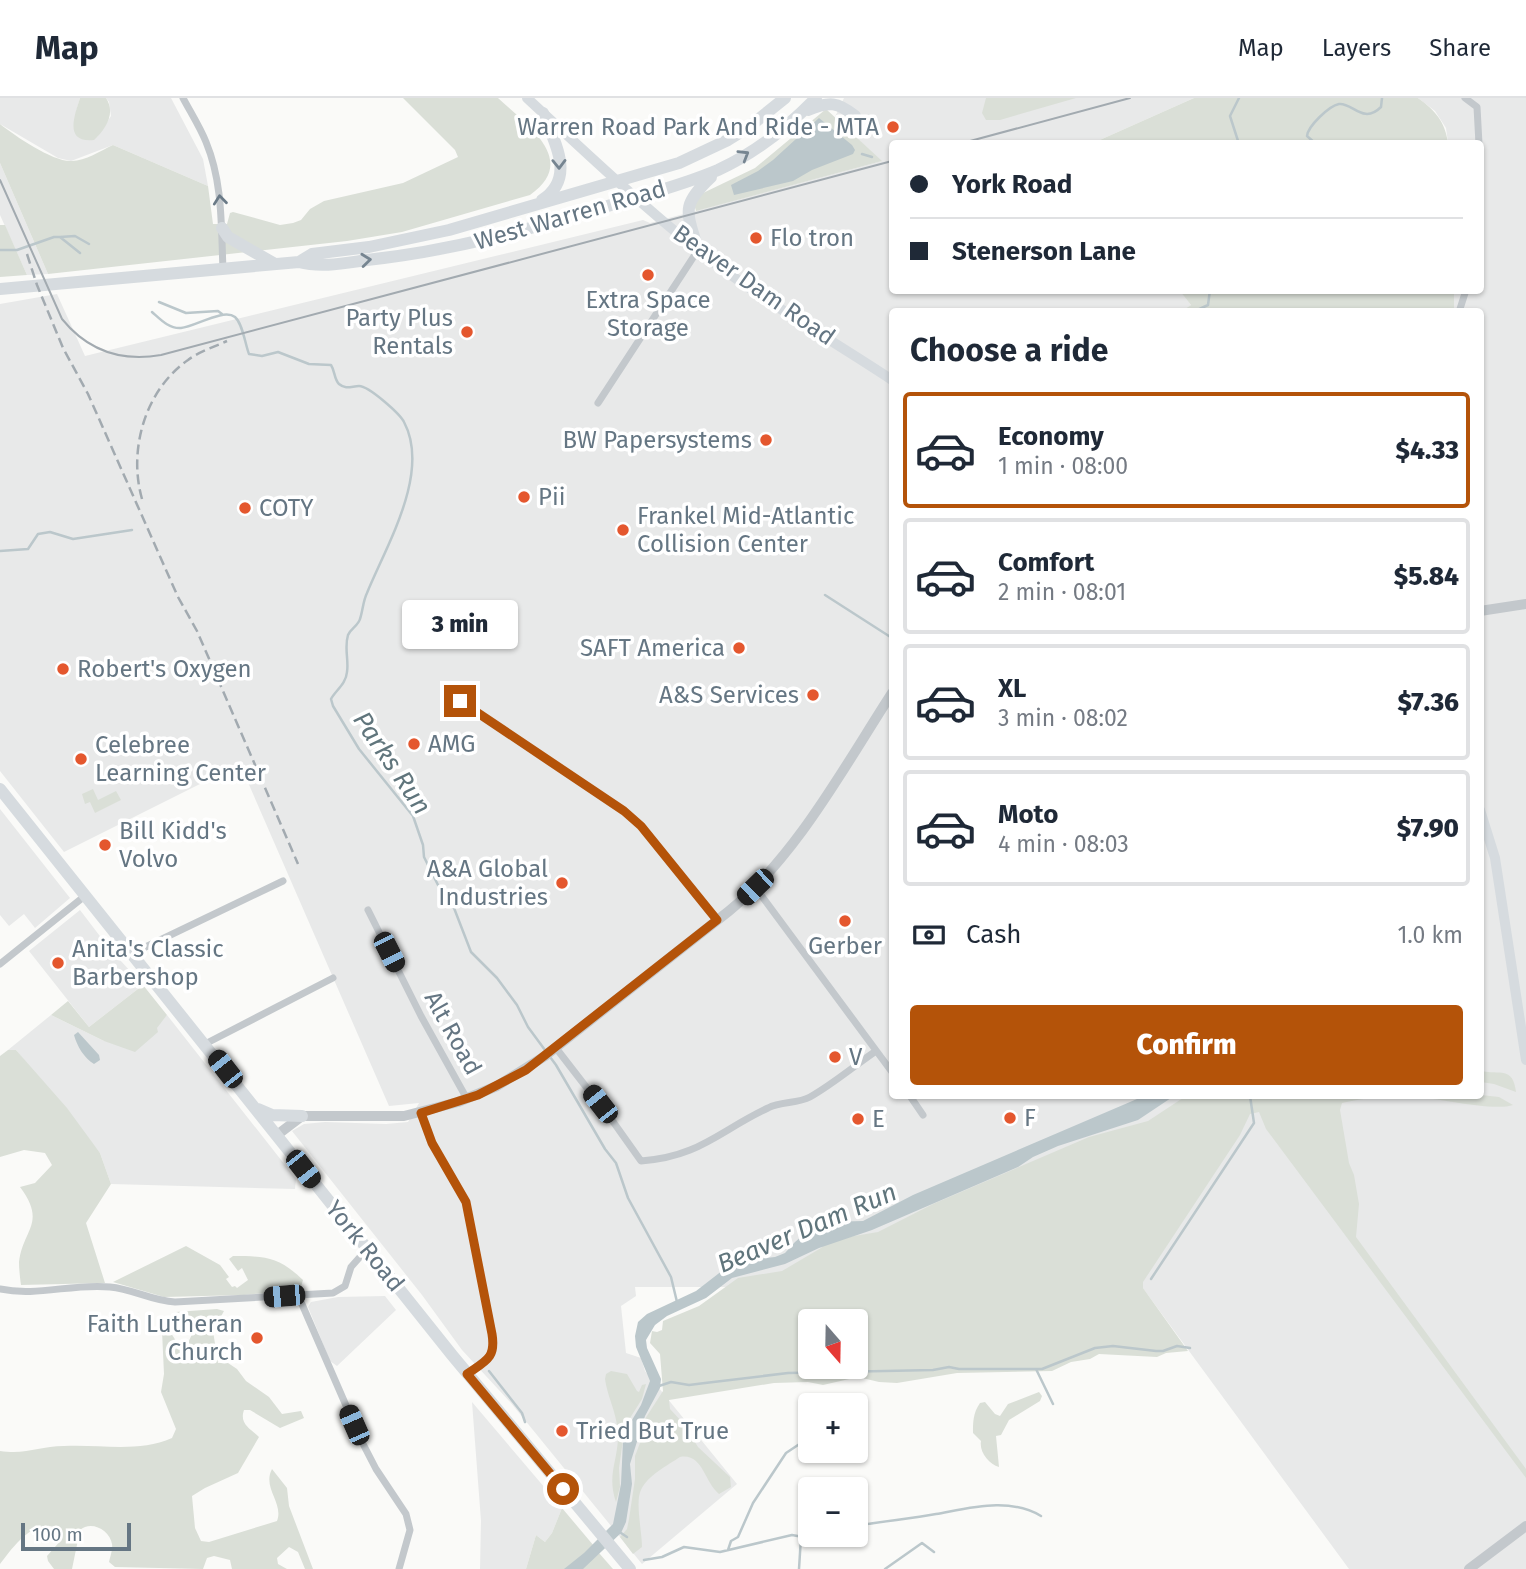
<!DOCTYPE html>
<html lang="en">
<head>
<meta charset="utf-8">
<style>
	body { margin:0; font-family:"Fira Sans",sans-serif; background:#f2f2f3; color:#1f2937; height:100vh; display:flex; flex-direction:column; font-size:26px; white-space:nowrap }
	* { box-sizing:border-box; margin:0 }
	p { font-size:23px; color:#747a83 }
	.icon { flex:none; width:38px; height:38px; fill:none; stroke:currentColor; stroke-width:2; stroke-linecap:round; stroke-linejoin:round }
	.map { position:relative; flex:1; overflow:hidden }
	.side { position:absolute; left:889px; top:210px; width:595px; height:791px; display:flex; flex-direction:column; background:#fff; border-radius:7px; box-shadow:0 2px 5px #0004 }
	.side>* { flex:none }
	.hud { position:absolute; left:889px; top:42px; width:595px; height:154px; border-radius:7px; box-shadow:0 2px 5px #0004; display:grid; align-content:center; height:154px; padding:0 21px; background:#fff }
	.needle { width:46px; rotate:160deg }
	.fabs { position:absolute; left:798px; top:1211px; display:grid; gap:14px }
	.fabs a { display:grid; place-items:center; width:70px; height:70px; border-radius:7px; background:#fff; box-shadow:0 2px 5px #0004; font-size:35px }
	.scale { position:absolute; left:21px; bottom:18px; width:110px; box-sizing:border-box; padding-left:7px; border:4px solid #657683; border-top:0; font-size:19px; line-height:24px; white-space:nowrap; color:#657683; -webkit-text-stroke:5px #fff; paint-order:stroke }
	.end { position:absolute; width:32px; height:32px; margin:-16px; border:9px solid #b45309; background:#fff; box-shadow:0 0 0 4px #fff }
	.from { border-radius:50% }
	.bubble { position:absolute; height:49px; border-radius:7px; background:#fff; box-shadow:0 2px 5px #0004; font-size:23px; font-weight:800; line-height:49px; text-align:center }
	.car { position:absolute; width:21px; height:42px; margin:-21px -10px; border-radius:9px; box-shadow:0 0 5px 2px #0007; background:linear-gradient(#222 24%,#8ab4d8 0 40%,#222 0 76%,#8ab4d8 0 86%,#222 0) }
	.hud b { display:flex; align-items:center; gap:24px; height:66px; font-size:26px }
	.hud b+b { border-top:2px solid #e0e1e3 }
	.hud i { width:18px; height:18px; background:#1f2937 }
	ul { padding:0; list-style:none }
	li { display:flex; align-items:center; gap:21px; height:116px; margin:0 14px 10px; padding:0 7px; border:4px solid #e0e1e3; border-radius:7px }
	li div { flex:1 }
	li b { display:block; font-size:26px }
	li em { font-style:normal; font-weight:800 }
	li.current { border-color:#b45309 }
	li>.icon { width:63px; height:63px; stroke-width:1.5 }
	h2 { padding:0 21px; font-size:32px; line-height:84px }
	.pay { display:flex; align-items:center; gap:18px; height:77px; padding:0 21px; font-size:26px }
	.pay p { margin-inline-start:auto }
	.button { display:flex; gap:14px; margin-top:auto; padding:14px 21px }
	.button a { flex:1; height:80px; border-radius:7px; background:#b45309; color:#fff; font-size:28px; font-weight:800; line-height:80px; text-align:center }
	header { display:flex; align-items:center; gap:42px; box-sizing:border-box; height:98px; padding:0 35px; background:#fff; border-bottom:2px solid #e0e1e3 }
	header strong { font-size:33px }
	nav { display:flex; gap:38px; margin-inline-start:auto; font-size:24px }
	.map>svg:first-child { display:block }
</style>
</head>
<body>
<header>
<strong>Map</strong>
<nav><a>Map</a><a>Layers</a><a>Share</a></nav>
</header>
<div class="map">
<svg width="1526" height="1471" viewBox="0 0 1526 1471">
	<rect width="100%" height="100%" fill="#fafaf8"/>
	<path fill="#e8e9e9" d="M0 0H80L76 14 97 39 111 18 109 4 106 0H171L203 61 208 88 113 47 71 63 58 60 0 26Z
		M844 0H1194L1093 45 892 46V192H1180L1191 207 1182 214H892V998H1480V214L1454 213V193L1480 192V46L1448 45 1446 30 1435 13 1418 0H1526V1471H1349L1142 1189H635L636 1198 621 1208 626 1255 641 1260 645 1273 737 1386 642 1466 511 1305 462 1252 422 1197 292 1033 304 1026 325 1024 386 1026 408 1024 419 1005 389 1008 240 666 64 754 0 673V206L57 196 85 258 643 122 650 125 881 63 835 19Z
		M0 65 48 176 27 177 0 117Z
		M0 711 70 800 35 830 24 816 9 828 0 817Z
		M80 812 109 850 143 887 89 929 29 853Z
		M51 917 104 943 156 930 167 917 296 1081 295 1091 111 1086 100 1055 16 952H8Z
		M385 1198 396 1212 337 1268 330 1263 308 1209 311 1204 338 1199Z
		M472 1304 562 1410 552 1435 545 1444 536 1437 526 1471H480L481 1423Z"/>
	<path fill="#dadfd7" fill-rule="evenodd" d="M80 0H106C116 15 106 31 94 42 64 45 74 19 80 0Z
		M403 0H498C526 26 580 62 530 97L402 134 347 143 48 176 0 65V26C15 38 52 63 70 63 84 64 100 53 113 47L208 88 213 126H227L230 115 233 114 280 127 293 125 301 122 310 111 324 103 403 85 458 59 455 52Z
		M986 0H1076L1000 22H986L982 15Z
		M1194 0H1418C1436 13 1445 24 1448 45H1093Z
		M826 11 882 63 696 113 694 106 701 96 755 70Z
		M0 127H5L27 177 0 179Z
		M1180 193H1454V213H1182L1191 207Z
		M93 691 98 702 116 693 121 702 95 715 90 704 85 706 82 696Z
		M143 887 167 917 157 930 158 934 135 954 104 943 51 917 68 903 89 929Z
		M8 952H16L67 1010 100 1055 111 1086 86 1125 105 1185 21 1187C20 1180 19 1171 19 1164 23 1131 47 1125 20 1089L35 1085 52 1067 45 1055 24 1052 0 1059V958Z
		M1481 973C1500 977 1513 968 1516 994L1494 986 1481 984Z
		M1481 997 1499 999 1513 1007C1494 1014 1433 999 1409 998 1386 998 1364 1000 1342 1005L1340 1012 1349 1065 1354 1077 1359 1106 1356 1139 1526 1371V1380L1266 1031 1259 1014 1250 1016 1240 1037 1143 1184V1190L1188 1253 1166 1255 1157 1259 1099 1256 1090 1261 1071 1264 1052 1273 957 1275 897 1285 879 1284 858 1279 823 1287 808 1284 774 1285 669 1302 670 1311 683 1325 698 1349 730 1379 731 1389 719 1396C704 1384 703 1355 680 1359 668 1367 647 1378 641 1392 635 1403 642 1434 642 1449L633 1456 620 1439 627 1431 629 1421 635 1381V1358L640 1345 645 1321 663 1293 660 1256 650 1245 652 1233 657 1234 662 1232 663 1223 699 1208 738 1180 782 1173 821 1150 830 1142 878 1134 933 1106 1089 1039 1148 1023 1186 998ZM810 1223H856V1269H810Z
		M186 1148 220 1167 229 1179 226 1181 232 1189 235 1188 237 1190 248 1182 242 1170 238 1173 229 1161 233 1158C266 1158 279 1159 303 1182L300 1192 244 1197 164 1199 113 1184Z
		M217 1211 224 1213 213 1233 218 1265H228L237 1271 246 1283 269 1299 282 1316 301 1313 304 1320 280 1330 250 1312H244C239 1326 251 1331 259 1339L238 1375 205 1390 192 1398 195 1430 201 1443 209 1444 277 1423C284 1405 262 1390 272 1371L287 1390 289 1408 313 1471H305L298 1454 289 1449 277 1460 278 1466 287 1471H232L230 1462 214 1458 207 1460 203 1471 115 1469 109 1464C110 1459 113 1452 112 1446 110 1432 91 1422 80 1432L72 1471H54L48 1463 47 1458 62 1441 63 1435C39 1412 13 1449 0 1466V1353C27 1357 39 1348 64 1348 100 1346 138 1355 172 1340L176 1331 161 1294 164 1276 162 1233 167 1229 178 1246 187 1247 194 1232 176 1214Z
		M611 1273 627 1276 637 1293 639 1294 642 1287 646 1286 642 1301 625 1328 619 1370 620 1389 616 1404C607 1378 617 1365 618 1340 618 1315 608 1302 605 1281L606 1276Z
		M1039 1294 1042 1298 1040 1303 1009 1322 1001 1337 996 1338 999 1369C989 1366 979 1354 981 1343L973 1335C973 1324 973 1315 980 1305L985 1304 995 1316 1000 1318 1008 1306Z
		M562 1410 594 1448V1460L599 1455 613 1471H526L536 1437 545 1444 552 1435Z"/>
	<path fill="#bbc7cb" d="M819 20 852 47 855 52 853 56 812 72 793 83 734 97 731 87 758 73 773 62Z
		M78 934 99 957 100 962 94 966C84 960 77 948 74 937Z
		M1144 998H1174L1138 1022 1058 1048 1033 1059 1018 1069 872 1132 819 1150 785 1166 732 1180 706 1200 667 1218 655 1227 646 1242 647 1250 661 1281 660 1290 645 1318 630 1366 632 1386 626 1424 621 1435 583 1471H564L584 1455 613 1426 621 1386 623 1343 632 1322 641 1307 650 1283 636 1249 635 1238 638 1224 647 1216 696 1193 727 1169 739 1163 775 1159 785 1155 795 1144 814 1128 828 1124 863 1123 913 1097Z"/>
	<g fill="none" stroke-linecap="round" stroke-linejoin="round">
		<path stroke="#bbc7cb" stroke-width="2.5" d="M1239 0 1230 18 1239 46
			M1316 46 1307 38C1308 28 1329 8 1339 6 1352 4 1363 27 1381 9L1382 0
			M862 56 872 59
			M60 139 75 138 89 146
			M0 152H17L54 139H60L80 155
			M159 204 186 215 218 213 222 216
			M152 214C160 221 169 231 181 230 195 229 223 210 235 219 243 226 245 246 249 256L262 258 278 254 309 266 331 267C335 273 334 281 339 286 346 292 352 288 359 288 369 288 400 316 404 324 431 375 386 448 367 495 363 503 363 512 360 521 358 528 351 530 348 537 344 550 349 562 347 574 346 586 336 592 331 601L333 608 359 651 413 718 423 747 424 759 441 793 454 810 471 854 497 880 517 907 528 929 556 967 605 1051 616 1065 628 1100 671 1179 677 1204
			M1193 214 1208 207 1210 192
			M0 453 28 451 38 436 50 434 73 441 132 432
			M825 497 892 540
			M1151 1181 1254 1025 1250 998
			M1036 1271 1053 1306
			M489 1273 522 1315 525 1324
			M659 1288 671 1284 689 1287 705 1285 788 1275 933 1272 949 1269 959 1271H1042L1095 1250 1113 1248 1156 1253H1163L1177 1248 1190 1250
			M856 1428C882 1423 909 1421 936 1416 970 1410 1010 1399 1041 1418
			M618 1433 627 1439
			M728 1452 731 1443 738 1439 753 1405 786 1355 804 1343
			M644 1462 662 1459 684 1449 720 1454 792 1437 803 1439 811 1437
			M799 1471 801 1439
			M885 1471 922 1445 934 1454"/>
		<path stroke="#c3c8cc" stroke-width="7" d="M183 0C191 15 200 29 206 44 223 85 221 128 223 171
			M1465 0 1477 9 1479 46
			M1459 214 1466 192
			M598 305 698 152
			M460 603 624 713 641 728 717 822
			M755 789 892 974
			M368 812 421 918 467 1001
			M133 855 283 783
			M0 866 86 797
			M205 946 333 880
			M556 950 614 1025 641 1063C699 1059 719 1033 768 1010 781 1003 797 1006 810 999 833 986 854 968 876 953
			M910 998 923 1017
			M421 1015 432 1045 466 1104 491 1229 493 1252 491 1257 467 1276
			M0 1191C37 1199 73 1185 110 1189 133 1191 152 1203 175 1204L333 1195 345 1188 351 1169 367 1151
			M298 1197 361 1342 376 1371 406 1416 410 1432 399 1471"/>
		<path stroke="#c3c8cc" stroke-width="10" d="M1480 513 1526 506
			M277 1037 302 1018H404L458 1004 497 988 545 958 729 813C797 757 844 669 892 595
			M1469 1471 1526 1428"/>
		<path stroke="#d6dbdf" stroke-width="10" d="M527 0C583 52 638 104 698 152 759 201 827 239 892 282
			M1480 712 1495 760 1526 962"/>
		<path stroke="#d6dbdf" stroke-width="12" d="M808 12C829 3 838 4 855 18
			M542 102C576 80 555 45 543 15
			M222 130 228 139 275 166
			M698 152C687 114 680 108 711 79
			M299 164 312 156 369 149 449 132 679 65 728 42 749 29 785 0
			M0 191 299 164C321 170 345 165 367 162 451 153 531 131 611 107 647 96 683 87 718 72 755 55 788 29 816 0
			M0 691 452 1257 630 1471
			M258 1011 272 1017 302 1018"/>
		<path stroke="#a2aab0" stroke-width="2" d="M959 46 1130 0
			M0 82 62 221C88 253 121 264 161 257L892 63"/>
		<path stroke="#a2aab0" stroke-width="2.5" stroke-dasharray="10 5" stroke-linecap="butt" d="M27 156 37 187 63 250 88 296 178 499 197 533 298 766
			M142 401C128 352 145 292 188 262 200 253 214 249 227 243"/>
	</g>
	<defs><path id="oneway-chevron" d="M-2-3.5L2.5 0L-2 3.5" fill="none" stroke-width="1.6" stroke-linecap="round" stroke-linejoin="round" transform="scale(1.75)"/></defs>
	<g stroke="#768591">
		<use href="#oneway-chevron" transform="translate(744 57) rotate(-31)"/>
		<use href="#oneway-chevron" transform="translate(559 66) rotate(89)"/>
		<use href="#oneway-chevron" transform="translate(366 162) rotate(-6)"/>
	</g>
	<use stroke="#6a7a87" href="#oneway-chevron" transform="translate(220 102) rotate(-96)"/>
	<g fill="none" stroke-linecap="round" stroke-linejoin="round">
		<path stroke="#b45309" stroke-width="9" d="M460 603 624 713 641 728 717 822 526 972 478 997 421 1015 432 1045 466 1104 492 1236C496 1260 486 1263 467 1276L563 1391"/>
	</g>
	<g fill="#e4572e" stroke="#fff" stroke-width="2.5">
		<circle cx="893" cy="29" r="7"/>
		<circle cx="756" cy="140" r="7"/>
		<circle cx="648" cy="177" r="7"/>
		<circle cx="467" cy="234" r="7"/>
		<circle cx="766" cy="342" r="7"/>
		<circle cx="524" cy="399" r="7"/>
		<circle cx="245" cy="410" r="7"/>
		<circle cx="623" cy="432" r="7"/>
		<circle cx="739" cy="550" r="7"/>
		<circle cx="63" cy="571" r="7"/>
		<circle cx="813" cy="597" r="7"/>
		<circle cx="414" cy="646" r="7"/>
		<circle cx="81" cy="661" r="7"/>
		<circle cx="105" cy="747" r="7"/>
		<circle cx="562" cy="785" r="7"/>
		<circle cx="845" cy="823" r="7"/>
		<circle cx="58" cy="865" r="7"/>
		<circle cx="835" cy="959" r="7"/>
		<circle cx="1010" cy="1020" r="7"/>
		<circle cx="858" cy="1021" r="7"/>
		<circle cx="257" cy="1240" r="7"/>
		<circle cx="562" cy="1333" r="7"/>
	</g>
	<g text-anchor="middle" dominant-baseline="central" stroke-width="7" stroke-linejoin="round" paint-order="stroke">
		<g font-size="24" fill="#657683" stroke="#fff" text-anchor="start">
			<text x="879" y="29" text-anchor="end">Warren Road Park And Ride - MTA</text>
			<text x="770" y="140">Flo tron</text>
			<text x="648" y="202" text-anchor="middle">Extra Space<tspan x="648" dy="28">Storage</tspan></text>
			<text x="453" y="220" text-anchor="end">Party Plus<tspan x="453" dy="28">Rentals</tspan></text>
			<text x="752" y="342" text-anchor="end">BW Papersystems</text>
			<text x="538" y="399">Pii</text>
			<text x="259" y="410">COTY</text>
			<text x="637" y="418">Frankel Mid-Atlantic<tspan x="637" dy="28">Collision Center</tspan></text>
			<text x="725" y="550" text-anchor="end">SAFT America</text>
			<text x="77" y="571">Robert's Oxygen</text>
			<text x="799" y="597" text-anchor="end">A&amp;S Services</text>
			<text x="428" y="646">AMG</text>
			<text x="95" y="647">Celebree<tspan x="95" dy="28">Learning Center</tspan></text>
			<text x="119" y="733">Bill Kidd's<tspan x="119" dy="28">Volvo</tspan></text>
			<text x="548" y="771" text-anchor="end">A&amp;A Global<tspan x="548" dy="28">Industries</tspan></text>
			<text x="845" y="848" text-anchor="middle">Gerber</text>
			<text x="72" y="851">Anita's Classic<tspan x="72" dy="28">Barbershop</tspan></text>
			<text x="849" y="959">V</text>
			<text x="1024" y="1020">F</text>
			<text x="872" y="1021">E</text>
			<text x="243" y="1226" text-anchor="end">Faith Lutheran<tspan x="243" dy="28">Church</tspan></text>
			<text x="576" y="1333">Tried But True</text>
		</g>
		<g font-size="24" fill="#657683" stroke="#fff">
			<text transform="translate(570 117) rotate(-16)">West Warren Road</text>
			<text transform="translate(754 187) rotate(35)">Beaver Dam Road</text>
			<text transform="translate(453 935) rotate(61)">Alt Road</text>
			<text transform="translate(365 1148) rotate(51)">York Road</text>
		</g>
		<g font-size="26" font-style="italic" fill="#60757c" stroke="#fff">
			<text transform="translate(392 665) rotate(56)">Parks Run</text>
			<text transform="translate(807 1130) rotate(-23)">Beaver Dam Run</text>
		</g>
	</g>
</svg>
<div class="fabs">
<a><svg class="needle" viewBox="-14 -14 28 28"><path d="M0-13l5 13h-10z" fill="#e53935"/><path d="M0 13l5-13h-10z" fill="#747a83"/></svg></a>
<a>+</a>
<a>−</a>
</div>
<div class="scale">100 m</div>
<i class="end from" style="left:563px;top:1391px"></i>
<i class="end" style="left:460px;top:603px"></i>
<div class="bubble" style="left:402px;top:502px;width:116px">3 min</div>
<i class="car" style="left:755px;top:789px;rotate:226deg"></i>
<i class="car" style="left:389px;top:854px;rotate:153deg"></i>
<i class="car" style="left:225px;top:971px;rotate:322deg"></i>
<i class="car" style="left:600px;top:1006px;rotate:322deg"></i>
<i class="car" style="left:303px;top:1071px;rotate:142deg"></i>
<i class="car" style="left:284px;top:1198px;rotate:265deg"></i>
<i class="car" style="left:354px;top:1327px;rotate:336deg"></i>
<div class="hud">
<b><i class="from"></i>York Road</b>
<b><i></i>Stenerson Lane</b>
</div>
<section class="side">
<h2>Choose a ride</h2>
<ul>
<li class="current"><svg class="icon" aria-label="car" viewBox="0 0 24 24"><path d="M5 17H2v-5l4-1 3-4h7l3 4 3 1v5h-3M9 17h6M6 11h13"/><circle cx="7" cy="17" r="2"/><circle cx="17" cy="17" r="2"/></svg><div><b>Economy</b><p>1 min · 08:00</p></div><em>$4.33</em></li>
<li><svg class="icon" aria-label="car" viewBox="0 0 24 24"><path d="M5 17H2v-5l4-1 3-4h7l3 4 3 1v5h-3M9 17h6M6 11h13"/><circle cx="7" cy="17" r="2"/><circle cx="17" cy="17" r="2"/></svg><div><b>Comfort</b><p>2 min · 08:01</p></div><em>$5.84</em></li>
<li><svg class="icon" aria-label="car" viewBox="0 0 24 24"><path d="M5 17H2v-5l4-1 3-4h7l3 4 3 1v5h-3M9 17h6M6 11h13"/><circle cx="7" cy="17" r="2"/><circle cx="17" cy="17" r="2"/></svg><div><b>XL</b><p>3 min · 08:02</p></div><em>$7.36</em></li>
<li><svg class="icon" aria-label="car" viewBox="0 0 24 24"><path d="M5 17H2v-5l4-1 3-4h7l3 4 3 1v5h-3M9 17h6M6 11h13"/><circle cx="7" cy="17" r="2"/><circle cx="17" cy="17" r="2"/></svg><div><b>Moto</b><p>4 min · 08:03</p></div><em>$7.90</em></li>
</ul>
<div class="pay"><svg class="icon" aria-label="cash" viewBox="0 0 24 24"><path d="M3 7h18v10H3z"/><circle cx="12" cy="12" r="2"/></svg>Cash<p>1.0 km</p></div>
<div class="button"><a>Confirm</a></div>
</section>
</div>
</body>
</html>
